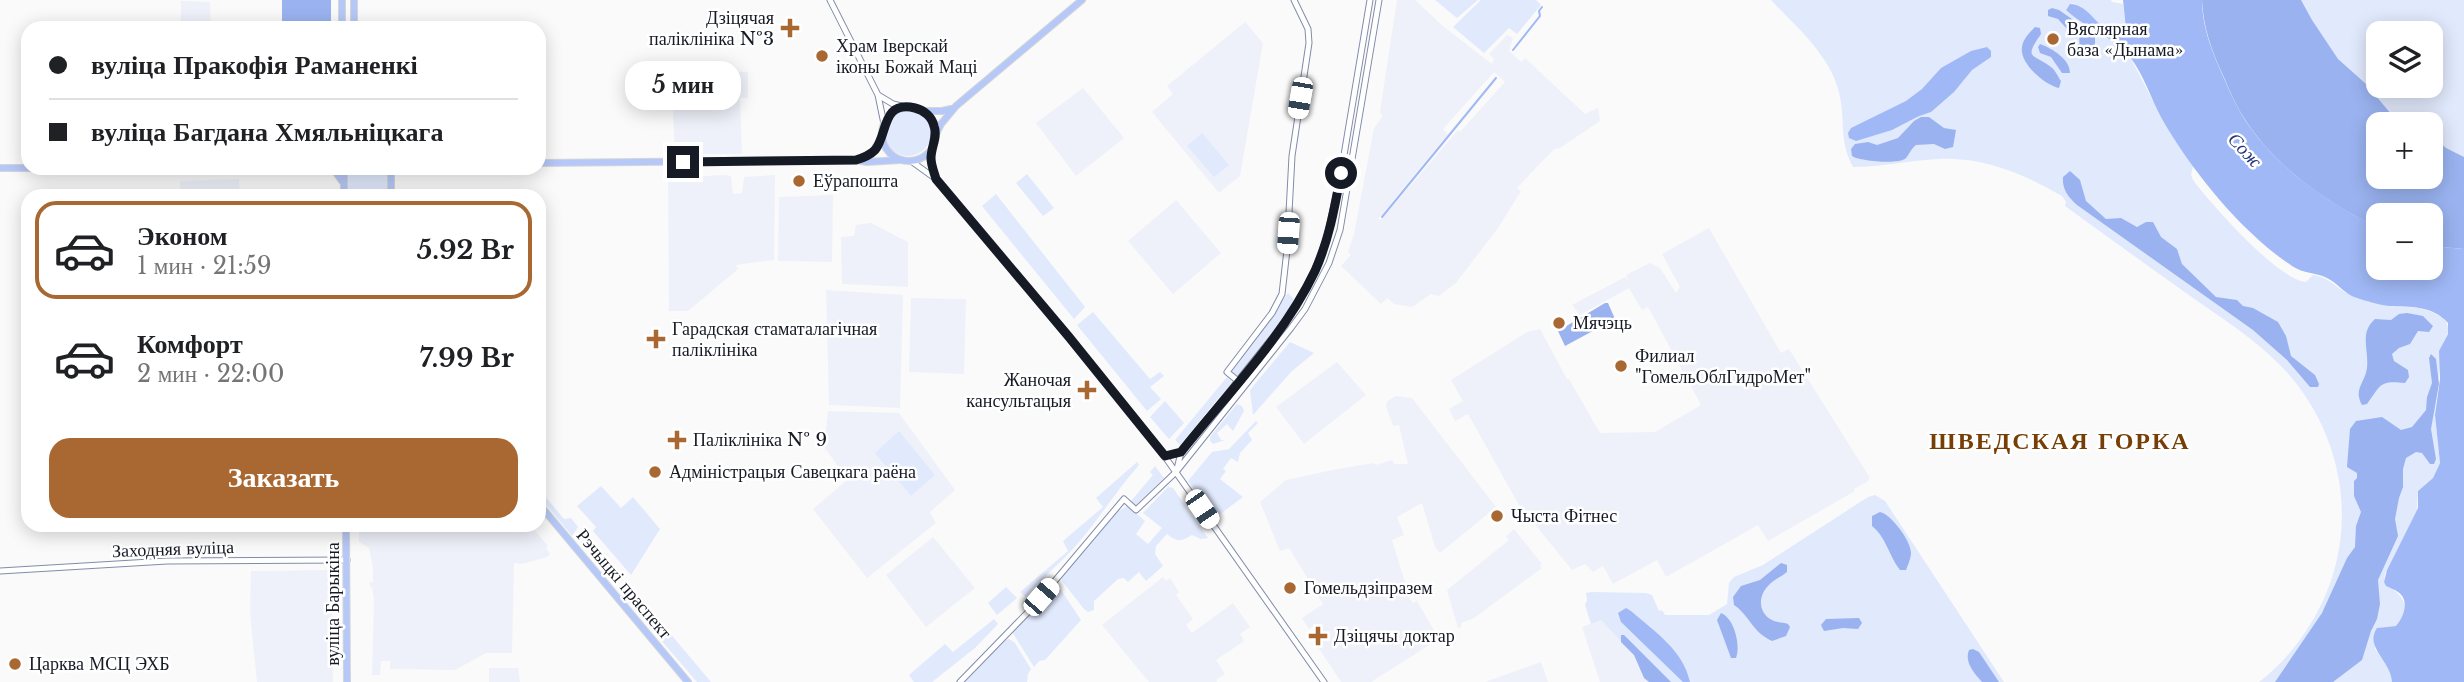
<!DOCTYPE html>
<html lang="ru">
<head>
<meta charset="utf-8">
<style>
	body { margin:0; font-family:"Libre Baskerville",serif; background:#f6f6f6; color:#202124; height:100vh; display:flex; flex-direction:column; font-size:26px; white-space:nowrap }
	* { box-sizing:border-box; margin:0 }
	p { font-size:23px; color:#757577 }
	.icon { flex:none; width:38px; height:38px; fill:none; stroke:currentColor; stroke-width:2; stroke-linecap:round; stroke-linejoin:round }
	.map { position:relative; flex:1; overflow:hidden }
	.sheet { position:absolute; left:21px; top:189px; width:525px; height:343px; display:flex; flex-direction:column; background:#fff; border-radius:21px; box-shadow:0 4px 18px #0003 }
	.sheet>* { flex:none }
	.banner { position:absolute; left:21px; top:21px; width:525px; height:154px; border-radius:21px; box-shadow:0 4px 18px #0003; display:grid; align-content:center; height:154px; padding:0 28px; background:#fff }
	.fabs { position:absolute; left:2366px; top:21px; display:grid; gap:14px }
	.fabs a { display:grid; place-items:center; width:77px; height:77px; border-radius:14px; background:#fff; box-shadow:0 4px 18px #0003; font-size:35px }
	.end { position:absolute; width:32px; height:32px; margin:-16px; border:9px solid #161a25; background:#fff; box-shadow:0 0 0 4px #fff }
	.from { border-radius:50% }
	.bubble { position:absolute; height:49px; border-radius:21px; background:#fff; box-shadow:0 4px 18px #0003; font-size:23px; font-weight:700; line-height:49px; text-align:center }
	.car { position:absolute; width:21px; height:42px; margin:-21px -10px; border-radius:9px; box-shadow:0 0 5px 2px #0007; background:linear-gradient(#fff 24%,#345 0 40%,#fff 0 76%,#345 0 86%,#fff 0) }
	.banner b { display:flex; align-items:center; gap:24px; height:66px; font-size:26px }
	.banner b+b { border-top:2px solid #e0e0e0 }
	.banner i { width:18px; height:18px; background:#202124 }
	ul { padding:12px 0 0; list-style:none }
	li { display:flex; align-items:center; gap:21px; height:98px; margin:0 14px 10px; padding:0 14px; border:4px solid transparent; border-radius:21px }
	li div { flex:1 }
	li b { display:block; font-size:26px }
	li em { font-style:normal; font-weight:700 }
	li.active { border-color:#a96832 }
	li>.icon { width:63px; height:63px; stroke-width:1.5 }
	.button { display:flex; gap:14px; margin-top:auto; padding:14px 28px }
	.button a { flex:1; height:80px; border-radius:21px; background:#a96832; color:#fff; font-size:28px; font-weight:700; line-height:80px; text-align:center }
	.map>svg:first-child { display:block }
</style>
</head>
<body>
<div class="map">
<svg width="2464" height="682" viewBox="0 0 2464 682">
	<rect width="100%" height="100%" fill="#fafafa"/>
	<path fill="#eef1f9" fill-rule="evenodd" d="M1397 0H1415L1444 27 1492 64 1494 59 1489 54 1507 35 1513 38 1509 51 1521 62 1525 58 1585 114 1598 108 1600 121 1560 148 1554 149 1517 188 1521 191 1498 228 1456 283 1439 296 1431 294 1412 307 1394 304 1387 298 1381 304 1341 266 1351 255 1348 252 1354 234 1374 128 1383 116 1380 113 1381 104ZM1494 72 1505 82 1460 132 1458 130 1381 220 1378 219 1448 134 1443 129Z
		M181 1 210 2 211 28H181Z
		M1245 22 1263 43 1240 176 1219 193 1152 112 1173 94 1167 86Z
		M671 71 748 72V98H740L742 154H675Z
		M1083 88 1124 138 1076 176 1036 123Z
		M724 175 731 176 733 194 742 193 744 177 775 175 774 260 736 265 738 269 688 311H669L668 178Z
		M239 179 240 196H180V181Z
		M833 195 832 262 778 261 779 197Z
		M1176 200 1221 253 1173 294 1128 241Z
		M871 223 908 242V287L842 284 841 237 854 236 856 225Z
		M1709 228 1781 353 1789 349 1870 478 1867 482 1854 489 1855 491 1768 541 1758 525 1666 577 1657 560 1613 584 1603 566 1593 572 1585 564 1572 570 1519 505 1468 414 1455 421 1449 409 1463 401 1451 380 1527 332 1540 329 1567 379H1569L1600 433 1655 432 1701 405 1648 307 1642 310 1629 288 1580 315 1572 305 1625 277 1628 281 1626 275 1650 263 1660 268 1676 293 1680 287 1662 254Z
		M826 290 903 295 900 408 829 405Z
		M911 298 966 299 964 374 909 372Z
		M1337 362 1366 395 1304 444 1276 407Z
		M1396 396 1412 398 1496 507 1440 553 1435 547 1422 503 1397 517 1404 535 1392 540 1410 599 1413 603 1417 601 1439 639 1371 682H1341L1312 638 1318 633 1314 626 1309 629 1302 618 1323 604 1289 548 1280 551 1260 502 1286 480 1337 469 1374 463 1376 465 1392 460 1394 464H1408L1399 425 1393 426 1386 406 1387 401Z
		M828 411 899 413 955 490 930 512 936 523 867 578 813 509 848 479 824 447Z
		M359 525H530L548 546 546 548 550 554 547 557 522 564 514 563 512 653H486L455 670 390 669V661H381L380 675H372L374 599 372 587H370V582H373V567L369 548 359 542Z
		M1514 529 1542 564 1540 566 1542 568 1474 618 1461 623V627L1458 628 1447 590 1509 540 1506 536Z
		M933 537 975 588 926 627 886 575Z
		M331 570 333 682H257L250 613 251 571Z
		M1163 577 1166 581 1170 578 1179 592 1176 595 1193 619 1186 625 1192 633 1233 603 1250 627 1240 634 1244 641 1216 660 1225 674 1216 680 1217 682H1149L1102 625Z
		M1601 620 1659 682H1600L1582 627Z
		M1541 662 1548 682H1485Z
		M489 668H518L520 682H489Z"/>
	<path fill="#e1e9fc" fill-rule="evenodd" d="M1435 0H1478L1457 18Z
		M1481 0H1536L1541 5 1517 34 1509 28 1484 53 1453 27Z
		M1771 0H2111L2112 2 2123 4 2126 29 2120 36C2099 33 2091 8 2072 3L2066 9 2115 43 2131 59 2162 118 2193 167 2191 175 2193 180C2210 203 2279 281 2306 282L2313 275C2333 278 2338 292 2356 297 2366 300 2378 305 2389 306 2409 307 2429 306 2446 321L2449 331 2442 345 2435 415 2440 463 2433 478 2418 491 2417 510 2385 574 2384 582C2400 594 2415 606 2397 626L2377 628 2375 649 2391 671 2392 682H2259C2297 653 2327 606 2337 559 2353 489 2329 414 2279 364 2251 336 2217 315 2186 293 2145 264 2105 235 2065 206L2066 202 2062 196C2024 174 1984 157 1939 159 1910 160 1882 167 1853 167 1838 139 1846 121 1839 92 1829 54 1797 28 1771 0Z
		M2202 0H2464V249L2431 246V215H2378V227ZM2378 33H2431V86H2378ZM2378 124H2431V177H2378Z
		M885 133a23 23 0 1 1 46 0a23 23 0 1 1-46 0Z
		M1202 133 1229 165 1214 177 1187 146Z
		M347 168H387V196H347Z
		M1027 174 1054 208 1043 216 1016 183Z
		M996 194 1085 307 1074 319 982 206Z
		M1288 293 1294 299 1281 321 1238 375 1233 374 1232 370Z
		M1093 312 1150 379 1160 372 1164 376 1150 387 1161 399 1147 411 1077 325Z
		M1290 342 1314 353 1292 371 1253 415 1250 390Z
		M1227 377 1231 380V383L1180 445 1175 440Z
		M1165 401 1184 423 1169 439 1150 417Z
		M1237 404 1242 406 1244 411 1233 431 1227 424 1217 433 1221 440H1225L1213 444 1210 441V437Z
		M1256 421 1258 423 1248 433 1252 440 1240 453 1238 462 1231 458 1223 469 1226 471 1220 479 1243 497 1219 515H1213L1188 481 1212 452 1229 449Z
		M899 431 935 475 911 496 875 453Z
		M1137 462 1139 465C1115 492 1096 524 1071 551 1056 567 1040 580 1026 597L1020 592 1068 551 1063 541 1103 507 1096 498Z
		M1155 466 1164 478 1135 506 1131 501 1153 475 1150 472Z
		M601 486 621 508 633 497 660 529 631 575 593 531 596 527 577 506Z
		M1168 487 1173 488 1208 538 1201 539 1192 535C1181 542 1177 542 1167 534L1156 546 1155 554 1163 566 1146 581 1139 572 1128 582 1124 578 1118 579 1094 601V610L1088 612 1084 609 1062 581 1061 575 1118 511 1128 506 1145 521 1136 534 1148 544 1162 528 1143 513Z
		M539 489 564 519 571 518 578 527 572 536 539 496Z
		M1875 495 1885 501 2004 682H1659L1601 620 1591 624 1585 605 1587 600 1586 593 1591 592 1646 593 1652 595 1659 611 1662 610 1665 615H1709L1727 604 1729 583 1734 577 1763 565 1868 497Z
		M588 536 623 578 611 575 583 541Z
		M631 587 711 682H697L622 595Z
		M1006 587 1017 598 997 615 988 603Z
		M1054 587H1059L1081 620 1045 660 1039 661 1034 667 1012 632Z
		M994 619 998 624 975 648 932 682H914L909 675 945 644 953 652Z
		M1009 639 1015 643 1031 669 1028 674 1027 682H964L1002 642Z"/>
	<path fill="#9ab3f0" fill-rule="evenodd" d="M282 0H331V28H282Z
		M2202 0H2301L2312 20 2338 59 2366 84 2396 120 2407 124 2423 115H2430L2435 139 2446 148 2464 157V249L2431 246V215H2378V227L2371 224C2325 201 2275 166 2246 121 2236 106 2229 89 2222 73 2211 49 2203 26 2202 0ZM2378 124H2431V177H2378Z
		M2052 8 2059 10 2095 35V50L2092 56 2086 57 2080 53 2079 33 2067 29 2058 19 2048 16V10Z
		M2035 27 2040 28 2041 34C2023 60 2033 53 2051 67 2056 71 2058 77 2061 81L2059 88C2045 85 2019 63 2022 47 2023 39 2030 32 2035 27Z
		M2040 44C2053 49 2070 59 2070 73H2062L2051 57 2040 53 2038 47Z
		M1921 117H1929L1944 128 1956 130 1953 147 1945 149 1934 144 1916 145C1911 149 1910 153 1906 158 1899 165 1859 161 1852 156L1851 149 1855 144 1868 142 1877 145 1898 138 1914 121Z
		M2070 171 2080 180 2086 201 2106 219 2121 218 2137 227 2146 222H2153L2161 237 2177 249 2182 264 2216 297 2237 300 2243 306 2253 308 2278 322 2286 336 2291 356 2315 375 2319 384 2318 387H2310L2287 360 2253 330 2077 205C2068 197 2062 189 2063 177Z
		M1605 303H1608L1615 319 1565 346 1558 331Z
		M2407 313 2423 316 2433 326 2429 332 2418 331 2410 344 2399 348 2392 354 2394 361 2408 370 2409 377 2405 383C2379 380 2381 385 2367 404L2362 405C2353 389 2365 383 2367 368 2369 349 2359 333 2375 319L2391 320 2399 314Z
		M2431 354 2436 359 2439 384 2431 429 2436 459 2434 464H2430L2422 453 2416 452 2406 458 2403 469V487L2399 498 2395 519 2398 536 2378 580 2380 604 2377 619 2371 631 2362 660 2333 682H2275L2322 613 2347 558 2355 547 2356 526 2361 512 2354 496V481L2357 478V473L2347 467 2350 429 2356 421 2382 417 2401 430 2412 427 2426 410 2427 397 2432 383 2429 358Z
		M1880 512C1891 514 1911 541 1911 553 1911 558 1908 565 1906 570H1900C1889 556 1886 537 1872 526V516Z
		M1781 563 1787 565V572C1781 577 1773 580 1768 586 1758 596 1758 613 1772 620 1777 623 1783 622 1788 624L1790 627 1786 636 1772 641C1752 632 1750 616 1734 605L1733 597 1741 586 1760 580Z
		M1721 613C1734 618 1741 645 1736 658H1731L1717 620Z
		M1859 618 1862 623 1858 629 1843 628 1824 631 1821 625 1826 619Z
		M1621 635H1624L1671 682H1649L1644 678 1634 655 1621 642Z
		M1973 649 1979 652 1999 682H1982C1974 673 1964 662 1969 650Z"/>
	<path fill="#a0b9f6" d="M2123 0H2202C2202 24 2210 46 2219 67 2227 85 2235 104 2245 120 2276 167 2328 204 2378 227V268H2431V246L2464 249V682H2392C2391 661 2364 647 2377 628L2396 626C2404 617 2410 600 2398 592 2394 589 2390 588 2386 586L2384 582 2387 570 2418 508V491L2433 478 2440 463 2435 415 2440 379 2439 351 2448 334V323C2432 305 2410 307 2389 306 2378 305 2367 301 2357 298 2344 294 2338 283 2327 278 2315 272 2304 274 2292 266 2241 232 2192 171 2162 119 2151 99 2144 75 2130 57 2113 36 2085 28 2066 10L2070 4C2090 4 2099 33 2120 36L2126 29Z
		M1987 47 1991 51V57L1972 70 1954 92 1931 112 1919 116 1892 130 1856 141 1849 138 1848 133 1851 128 1906 101 1922 89 1941 68 1971 51Z
		M1626 608 1631 611C1655 632 1683 650 1690 682H1683L1621 622 1618 613Z"/>
	<g fill="none" stroke-linecap="round" stroke-linejoin="round">
		<path stroke="#a0b9f6" stroke-width="2" d="M1513 50 1540 16 1539 11 1542 7
			M1382 217 1496 78"/>
		<g stroke="#818ca9" stroke-width="7">
			<path id="secondary" d="M830 0 878 95 884 124
				M878 95 893 104 906 107
				M932 148 931 158 935 176
				M911 161 936 179 1069 337 1163 454 1324 682
				M1238 381 1227 372 1272 313 1282 294 1287 250 1292 156 1309 43 1308 29 1294 0
				M1177 469 1181 452 1284 323 1298 303 1315 269 1327 237 1341 173 1370 0
				M0 571 167 561 347 560
				M960 682 1032 608 1124 499 1136 510 1176 472 1291 328 1305 309 1329 263 1340 230 1379 0"/>
		</g>
		<g stroke="#d5d6d8" stroke-width="8">
			<path id="primary" d="M342 0V28
				M354 0V28
				M882 134a27 27 0 1 1 54 0a27 27 0 1 1-54 0Z
				M924 111H942L951 109
				M936 134 941 124 956 106 1082 0
				M856 160 872 153 882 137
				M539 163 856 160 867 162 900 160
				M0 168H66
				M333 168 342 181
				M391 168V196
				M344 196V168
				M539 504 688 682
				M346 525 347 682"/>
		</g>
		<use href="#secondary" stroke="#fff" stroke-width="5"/>
		<use href="#primary" stroke="#b6c8f7" stroke-width="6"/>
	</g>
	<g fill="none" stroke-linecap="round" stroke-linejoin="round">
		<path stroke="#161a25" stroke-width="9" d="M683 162 856 160C863 158 870 155 875 150 888 135 881 100 915 108 924 110 932 117 934 126 938 137 931 147 931 158 931 165 934 172 936 179L1069 337 1165 456 1181 452C1227 394 1283 338 1315 271 1329 240 1335 206 1341 173"/>
	</g>
	<g fill="#a96832" stroke="#fff" stroke-width="2.5">
		<path d="M786.5 17.5h7v7h7v7h-7v7h-7v-7h-7v-7h7z"/>
		<circle cx="2053" cy="39" r="7"/>
		<circle cx="822" cy="56" r="7"/>
		<circle cx="799" cy="181" r="7"/>
		<circle cx="1559" cy="323" r="7"/>
		<path d="M652.5 328.5h7v7h7v7h-7v7h-7v-7h-7v-7h7z"/>
		<circle cx="1621" cy="366" r="7"/>
		<path d="M1083.5 379.5h7v7h7v7h-7v7h-7v-7h-7v-7h7z"/>
		<path d="M673.5 429.5h7v7h7v7h-7v7h-7v-7h-7v-7h7z"/>
		<circle cx="655" cy="472" r="7"/>
		<circle cx="1497" cy="516" r="7"/>
		<circle cx="1290" cy="588" r="7"/>
		<path d="M1314.5 625.5h7v7h7v7h-7v7h-7v-7h-7v-7h7z"/>
		<circle cx="15" cy="664" r="7"/>
	</g>
	<g text-anchor="middle" dominant-baseline="central" stroke-width="5" stroke-linejoin="round" paint-order="stroke">
		<g font-size="18" fill="#161a25" stroke="#fff" text-anchor="start">
			<text x="774" y="18" text-anchor="end">Дзіцячая<tspan x="774" dy="21">паліклініка №3</tspan></text>
			<text x="2067" y="29">Вяслярная<tspan x="2067" dy="21">база «Дынама»</tspan></text>
			<text x="836" y="46">Храм Іверскай<tspan x="836" dy="21">іконы Божай Маці</tspan></text>
			<text x="813" y="181">Еўрапошта</text>
			<text x="1573" y="323">Мячэць</text>
			<text x="672" y="329">Гарадская стаматалагічная<tspan x="672" dy="21">паліклініка</tspan></text>
			<text x="1635" y="356">Филиал<tspan x="1635" dy="21">"ГомельОблГидроМет"</tspan></text>
			<text x="1071" y="380" text-anchor="end">Жаночая<tspan x="1071" dy="21">кансультацыя</tspan></text>
			<text x="693" y="440">Паліклініка № 9</text>
			<text x="669" y="472">Адміністрацыя Савецкага раёна</text>
			<text x="1511" y="516">Чыста Фітнес</text>
			<text x="1304" y="588">Гомельдзіпразем</text>
			<text x="1334" y="636">Дзіцячы доктар</text>
			<text x="29" y="664">Царква МСЦ ЭХБ</text>
		</g>
		<g font-size="18" fill="#161a25" stroke="#fff">
			<text transform="translate(173 549) rotate(-2)">Заходняя вуліца</text>
			<text transform="translate(624 584) rotate(50)">Рэчыцкі праспект</text>
			<text transform="translate(333 604) rotate(-90)">вуліца Барыкіна</text>
		</g>
		<g font-size="19" font-style="italic" fill="#20357b" stroke="#fff">
			<text transform="translate(2245 150) rotate(47)">Сож</text>
		</g>
		<g font-size="24" font-weight="bold" letter-spacing="2" fill="#773f05" stroke="#fff">
			<text x="2060" y="440">ШВЕДСКАЯ ГОРКА</text>
		</g>
	</g>
</svg>
<div class="fabs">
<a><svg class="icon" aria-label="layers" viewBox="0 0 24 24"><path d="M12 4l9 5-9 5-9-5zM3 14l9 5 9-5"/></svg></a>
<a>+</a>
<a>−</a>
</div>
<i class="end from" style="left:1341px;top:173px"></i>
<i class="end" style="left:683px;top:162px"></i>
<div class="bubble" style="left:625px;top:61px;width:116px">5 мин</div>
<i class="car" style="left:1300px;top:98px;rotate:190deg"></i>
<i class="car" style="left:1288px;top:233px;rotate:184deg"></i>
<i class="car" style="left:1202px;top:509px;rotate:146deg"></i>
<i class="car" style="left:1041px;top:597px;rotate:41deg"></i>
<div class="banner">
<b><i class="from"></i>вуліца Пракофія Раманенкі</b>
<b><i></i>вуліца Багдана Хмяльніцкага</b>
</div>
<section class="sheet">
<ul>
<li class="active"><svg class="icon" aria-label="car" viewBox="0 0 24 24"><path d="M5 17H2v-5l4-1 3-4h7l3 4 3 1v5h-3M9 17h6M6 11h13"/><circle cx="7" cy="17" r="2"/><circle cx="17" cy="17" r="2"/></svg><div><b>Эконом</b><p>1 мин · 21:59</p></div><em>5.92 Br</em></li>
<li><svg class="icon" aria-label="car" viewBox="0 0 24 24"><path d="M5 17H2v-5l4-1 3-4h7l3 4 3 1v5h-3M9 17h6M6 11h13"/><circle cx="7" cy="17" r="2"/><circle cx="17" cy="17" r="2"/></svg><div><b>Комфорт</b><p>2 мин · 22:00</p></div><em>7.99 Br</em></li>
</ul>
<div class="button"><a>Заказать</a></div>
</section>
</div>
</body>
</html>
